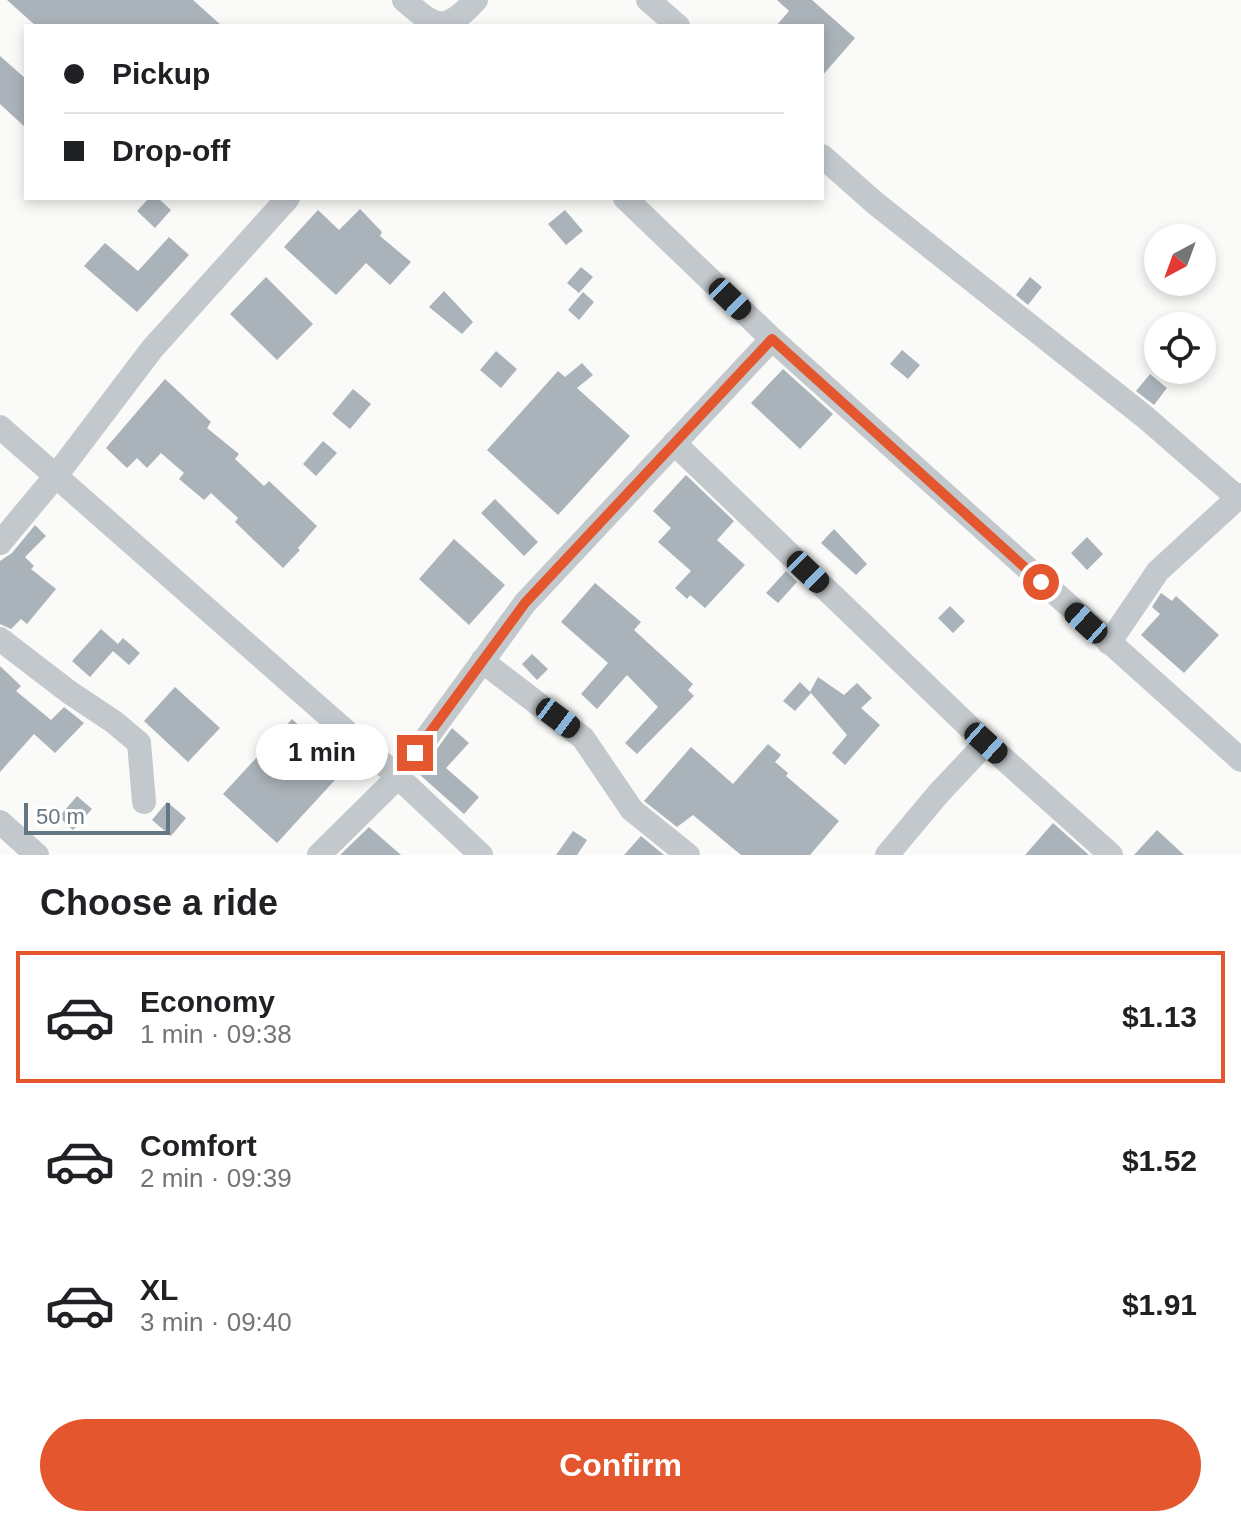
<!DOCTYPE html>
<html lang="en">
<head>
<meta charset="utf-8">
<style>
	body { margin:0; font-family:Helvetica,sans-serif; background:#f2f2f2; color:#202124; height:100vh; display:flex; flex-direction:column; font-size:30px; white-space:nowrap }
	* { box-sizing:border-box; margin:0 }
	p { font-size:26px; color:#757577 }
	.icon { flex:none; width:44px; height:44px; fill:none; stroke:currentColor; stroke-width:2; stroke-linecap:round; stroke-linejoin:round }
	.map { position:relative; height:855px; overflow:hidden }
	.side { display:flex; flex-direction:column; background:#fff; flex:1 }
	.side>* { flex:none }
	.banner { position:absolute; left:24px; top:24px; width:800px; height:176px; border-radius:0px; box-shadow:0 4px 12px #0003; display:grid; align-content:center; height:176px; padding:0 40px; background:#fff }
	.needle { width:52px; rotate:221deg }
	.tools { position:absolute; left:1144px; top:224px; display:grid; gap:16px }
	.tools a { display:grid; place-items:center; width:72px; height:72px; border-radius:50%; background:#fff; box-shadow:0 4px 12px #0003; font-size:40px }
	.scale { position:absolute; left:24px; bottom:20px; width:146px; box-sizing:border-box; padding-left:8px; border:4px solid #657683; border-top:0; font-size:22px; line-height:28px; white-space:nowrap; color:#657683; -webkit-text-stroke:6px #fff; paint-order:stroke }
	.end { position:absolute; width:36px; height:36px; margin:-18px; border:10px solid #e4572e; background:#fff; box-shadow:0 0 0 4px #fff }
	.from { border-radius:50% }
	.bubble { position:absolute; height:56px; border-radius:28px; background:#fff; box-shadow:0 4px 12px #0003; font-size:26px; font-weight:600; line-height:56px; text-align:center }
	.car { position:absolute; width:24px; height:48px; margin:-24px -12px; border-radius:10px; box-shadow:0 0 6px 2px #0007; background:linear-gradient(#222 24%,#8ab4d8 0 40%,#222 0 76%,#8ab4d8 0 86%,#222 0) }
	.banner b { display:flex; align-items:center; gap:28px; height:76px; font-size:30px }
	.banner b+b { border-top:2px solid #e0e0e0 }
	.banner i { width:20px; height:20px; background:#202124 }
	ul { padding:0; list-style:none }
	li { display:flex; align-items:center; gap:24px; height:132px; margin:0 16px 12px; padding:0 24px; border:4px solid transparent; border-radius:0px }
	li div { flex:1 }
	li b { display:block; font-size:30px }
	li em { font-style:normal; font-weight:600 }
	li.active { border-color:#e4572e }
	li>.icon { width:72px; height:72px; stroke-width:1.5 }
	h2 { padding:0 40px; font-size:36px; line-height:96px }
	.action { display:flex; gap:16px; margin-top:auto; padding:16px 40px }
	.action a { flex:1; height:92px; border-radius:48px; background:#e4572e; color:#fff; font-size:32px; font-weight:600; line-height:92px; text-align:center }
	.map>svg:first-child { display:block }
</style>
</head>
<body>
<div class="map">
<svg width="1241" height="855" viewBox="0 0 1241 855">
	<rect width="100%" height="100%" fill="#fafaf8"/>
	<path fill="#aab3b9" d="M7 0H193L222 26H36Z
		M777 0H812L855 38 822 76V26H776L789 11Z
		M0 56 26 79V128L0 104Z
		M149 198H158L171 210 155 228 137 211Z
		M360 209 382 232 380 236 411 262 390 285 366 263 336 295 284 247 318 210 339 230Z
		M565 210 583 231 566 245 548 224Z
		M169 237 189 255 137 312 84 266 105 243 138 271Z
		M581 267 593 277 579 293 567 283Z
		M266 277 313 324 277 360 230 314Z
		M1030 277 1042 287 1028 305 1016 295Z
		M444 291 473 322 462 334 429 307Z
		M583 292 594 302 579 320 568 310Z
		M902 350 920 365 908 379 890 364Z
		M496 351 517 369 501 388 480 370Z
		M582 363 593 375 577 388 630 436 558 515 487 450 558 371 565 377Z
		M783 369 833 414 800 449 751 403Z
		M1150 374 1167 388 1154 405 1136 391Z
		M165 379 211 422 207 428 239 454 235 459 264 486 269 481 317 526 298 548 300 550 283 568 235 522 238 518 211 493 204 500 179 479 184 473 161 453 147 468 137 458 127 468 106 448Z
		M353 389 371 404 350 429 332 414Z
		M323 441 337 453 316 476 303 464Z
		M686 475 734 521 717 540 745 565 705 608 690 595 687 599 675 588 691 571 658 542 671 528 653 511Z
		M495 499 538 542 524 556 481 513Z
		M35 525 46 536 25 557 34 566 31 569 56 589 27 624 21 619 11 629 0 624V561L12 553Z
		M834 529 867 564 856 575 821 543Z
		M1087 537 1103 554 1087 570 1071 553Z
		M454 539 505 585 469 625 419 579Z
		M786 571 797 582 778 603 766 593Z
		M595 583 641 622 634 630 693 684 688 690 694 696 637 754 625 743 658 707 627 675 597 709 581 694 608 663 561 622Z
		M1161 593 1172 601 1176 596 1219 635 1184 673 1141 635 1160 614 1152 607Z
		M950 606 965 621 953 633 938 618Z
		M101 629 118 644 123 638 140 653 129 665 113 651 90 677 72 661Z
		M532 654 548 669 537 680 522 664Z
		M0 666 21 686 16 691 51 720 64 707 84 723 55 753 34 734 0 772Z
		M818 677 844 695 857 683 872 698 861 708 880 725 845 765 832 753 847 735 811 693 795 711 783 701 800 682 810 692Z
		M175 687 220 728 188 762 144 721Z
		M292 719 346 768 277 843 223 794Z
		M452 728 469 743 446 768 479 797 464 814 419 774Z
		M768 744 781 755 775 762 788 773 786 776 839 821 810 855H741L693 815 677 827 644 801 691 747 733 784Z
		M77 796 92 809 73 830 59 817Z
		M167 802 186 818 171 836 152 820Z
		M1053 823 1089 855H1025Z
		M369 827 401 855H340Z
		M1157 830 1184 855H1134Z
		M573 831 587 840 577 855H556Z
		M641 836 664 855H624Z"/>
	<g fill="none" stroke-linecap="round" stroke-linejoin="round">
		<path stroke="#c3c8cc" stroke-width="24" d="M404 0C437 29 445 33 476 0
			M648 0 678 26
			M822 156 875 203 1145 417 1238 498
			M625 198 772 339 1241 760
			M0 427 398 777 481 855
			M674 443 986 743 1111 855
			M0 543 55 477 152 349 288 198
			M0 639 69 692 114 722 139 743 144 802
			M1109 643 1158 571 1241 495
			M482 661 583 738 632 810 688 855
			M0 822 37 855
			M319 855 398 777 525 603 772 339
			M887 855 939 793 986 743"/>
	</g>
	<g fill="none" stroke-linecap="round" stroke-linejoin="round">
		<path stroke="#e4572e" stroke-width="10" d="M415 753 525 603 772 339 1041 582"/>
	</g>
</svg>
<div class="tools">
<a><svg class="needle" viewBox="-14 -14 28 28"><path d="M0-13l5 13h-10z" fill="#e53935"/><path d="M0 13l5-13h-10z" fill="#757577"/></svg></a>
<a><svg class="icon" aria-label="locate" viewBox="0 0 24 24"><circle cx="12" cy="12" r="6"/><path d="M12 2v4M12 18v4M2 12h4M18 12h4"/></svg></a>
</div>
<div class="scale">50 m</div>
<i class="end from" style="left:1041px;top:582px"></i>
<i class="end" style="left:415px;top:753px"></i>
<div class="bubble" style="left:256px;top:724px;width:132px">1 min</div>
<i class="car" style="left:730px;top:299px;rotate:134deg"></i>
<i class="car" style="left:808px;top:572px;rotate:134deg"></i>
<i class="car" style="left:1086px;top:623px;rotate:312deg"></i>
<i class="car" style="left:558px;top:718px;rotate:127deg"></i>
<i class="car" style="left:986px;top:743px;rotate:132deg"></i>
<div class="banner">
<b><i class="from"></i>Pickup</b>
<b><i></i>Drop-off</b>
</div>
</div>
<section class="side">
<h2>Choose a ride</h2>
<ul>
<li class="active"><svg class="icon" aria-label="car" viewBox="0 0 24 24"><path d="M5 17H2v-5l4-1 3-4h7l3 4 3 1v5h-3M9 17h6M6 11h13"/><circle cx="7" cy="17" r="2"/><circle cx="17" cy="17" r="2"/></svg><div><b>Economy</b><p>1 min · 09:38</p></div><em>$1.13</em></li>
<li><svg class="icon" aria-label="car" viewBox="0 0 24 24"><path d="M5 17H2v-5l4-1 3-4h7l3 4 3 1v5h-3M9 17h6M6 11h13"/><circle cx="7" cy="17" r="2"/><circle cx="17" cy="17" r="2"/></svg><div><b>Comfort</b><p>2 min · 09:39</p></div><em>$1.52</em></li>
<li><svg class="icon" aria-label="car" viewBox="0 0 24 24"><path d="M5 17H2v-5l4-1 3-4h7l3 4 3 1v5h-3M9 17h6M6 11h13"/><circle cx="7" cy="17" r="2"/><circle cx="17" cy="17" r="2"/></svg><div><b>XL</b><p>3 min · 09:40</p></div><em>$1.91</em></li>
</ul>
<div class="action"><a>Confirm</a></div>
</section>
</body>
</html>
